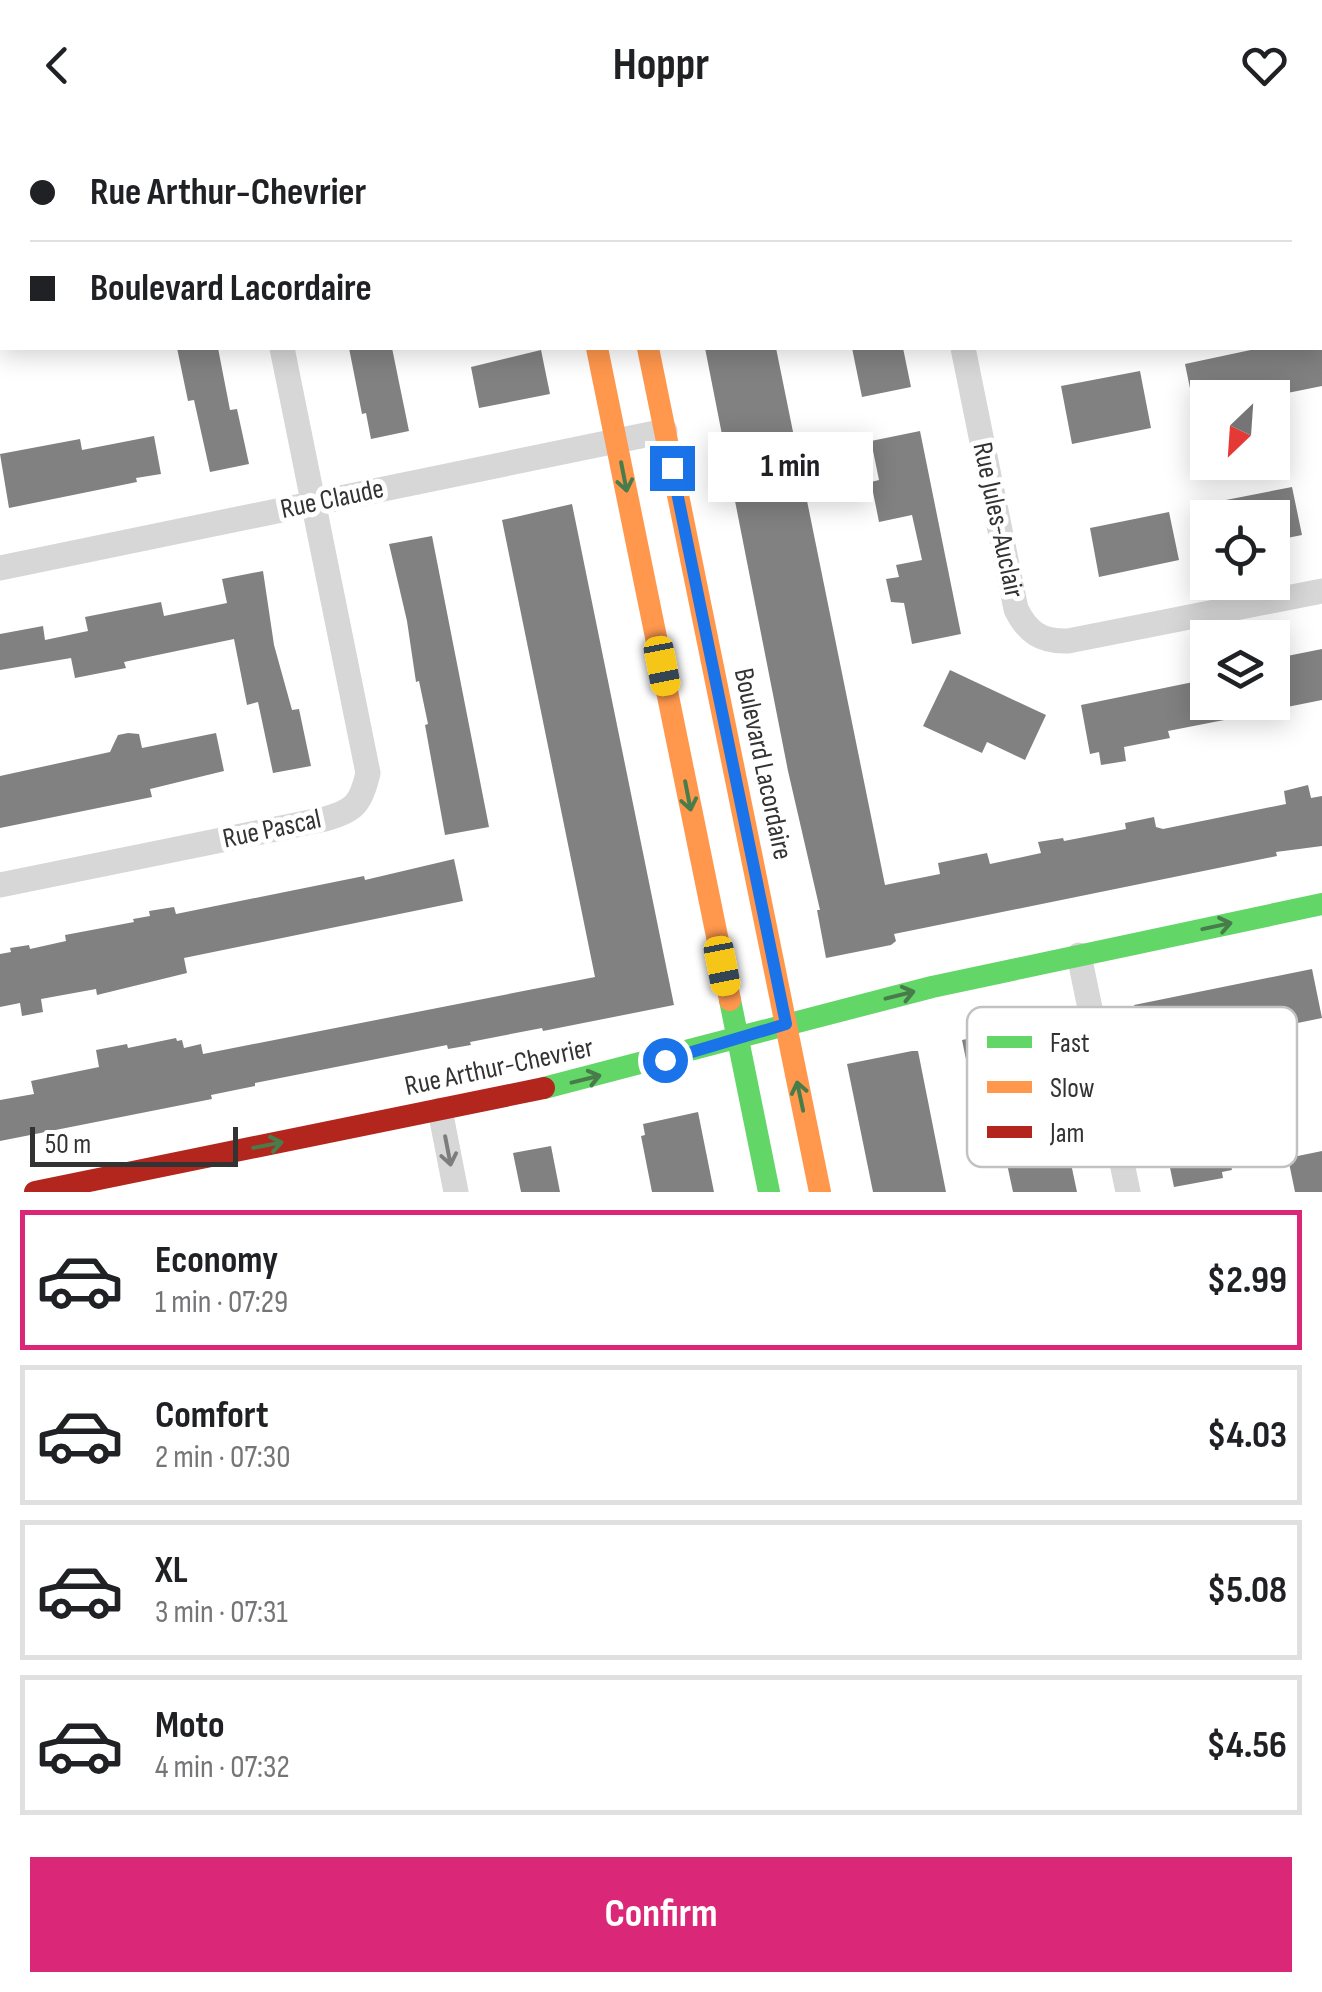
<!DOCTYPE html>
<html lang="en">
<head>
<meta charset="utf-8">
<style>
	body { margin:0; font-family:"Sofia Sans Condensed",sans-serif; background:#f2f2f2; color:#202124; height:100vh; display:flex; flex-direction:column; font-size:38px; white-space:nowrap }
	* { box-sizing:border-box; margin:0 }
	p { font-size:32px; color:#757577 }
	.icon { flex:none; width:55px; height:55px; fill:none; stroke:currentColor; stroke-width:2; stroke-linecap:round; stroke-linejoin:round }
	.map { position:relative; height:1062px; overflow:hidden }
	.details { display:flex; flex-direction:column; background:#fff; flex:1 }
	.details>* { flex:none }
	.hud { position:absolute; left:0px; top:0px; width:1322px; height:220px; box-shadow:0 5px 25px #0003; display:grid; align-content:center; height:220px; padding:0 30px; background:#fff }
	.needle { width:65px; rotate:205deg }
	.tools { position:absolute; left:1190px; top:250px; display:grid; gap:20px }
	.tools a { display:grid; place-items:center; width:100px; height:100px; border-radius:0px; background:#fff; box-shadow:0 5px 25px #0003; font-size:50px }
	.scale { position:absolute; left:30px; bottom:25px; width:208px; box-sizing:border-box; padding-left:10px; border:5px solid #333; border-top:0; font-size:28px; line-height:35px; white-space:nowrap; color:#333; -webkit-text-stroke:8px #fff; paint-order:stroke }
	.end { position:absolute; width:45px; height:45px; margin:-22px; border:12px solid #1a73e8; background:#fff; box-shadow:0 0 0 5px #fff }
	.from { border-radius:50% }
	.bubble { position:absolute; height:70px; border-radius:0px; background:#fff; box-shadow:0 5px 25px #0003; font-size:32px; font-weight:700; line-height:70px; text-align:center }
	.car { position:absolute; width:30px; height:60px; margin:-30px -15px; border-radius:12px; box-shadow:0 0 8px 2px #0007; background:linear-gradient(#f5c518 24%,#345 0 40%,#f5c518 0 76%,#345 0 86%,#f5c518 0) }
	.hud b { display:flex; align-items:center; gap:35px; height:95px; font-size:38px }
	.hud b+b { border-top:2px solid #e0e0e0 }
	.hud i { width:25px; height:25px; background:#202124 }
	ul { padding:18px 0 0; list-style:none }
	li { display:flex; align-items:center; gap:30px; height:140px; margin:0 20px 15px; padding:0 10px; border:5px solid #e0e0e0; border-radius:0px }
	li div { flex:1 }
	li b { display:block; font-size:38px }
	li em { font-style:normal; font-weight:700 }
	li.current { border-color:#db2777 }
	li>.icon { width:90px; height:90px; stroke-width:1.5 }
	.button { display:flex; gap:20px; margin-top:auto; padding:20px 30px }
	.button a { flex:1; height:115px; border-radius:0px; background:#db2777; color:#fff; font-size:40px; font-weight:700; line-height:115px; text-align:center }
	header { display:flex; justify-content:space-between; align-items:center; height:130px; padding:0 30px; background:#fff; font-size:45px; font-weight:700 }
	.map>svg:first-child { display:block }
</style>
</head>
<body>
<header><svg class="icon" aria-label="back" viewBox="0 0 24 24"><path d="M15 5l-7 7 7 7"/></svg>Hoppr<svg class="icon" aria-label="heart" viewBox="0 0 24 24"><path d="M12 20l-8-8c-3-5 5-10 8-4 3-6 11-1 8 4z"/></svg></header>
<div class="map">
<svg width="1322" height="1062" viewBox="0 0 1322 1062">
	<rect width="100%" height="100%" fill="#fff"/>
	<path fill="#818181" d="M177 218H218L230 280 237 279 249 334 210 342 194 270 188 271Z
		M349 218H392L409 301 371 309 366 283 362 284Z
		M705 218H776L885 755 940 744 938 733 987 723 990 734 1041 723 1038 712 1063 708 1064 711 1126 699 1125 693 1154 687 1156 697 1163 699 1286 674 1284 661 1308 655 1311 668 1322 666V716L1276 722 1277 726 894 804 896 811 891 815 826 828 817 780H820L788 641Z
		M852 218H903L911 257 862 267Z
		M1260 218H1322V256L1262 268H1192L1185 234Z
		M541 220 550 264 479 278 471 237Z
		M1140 241 1151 298 1072 314 1061 256Z
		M920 301 961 504 912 514 904 473 891 472 886 449 899 447 896 435 922 430 912 385 879 392 871 352 879 350 871 311Z
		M154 306 161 344 136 348 137 352 9 378 0 324 80 309 82 320Z
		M1292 357 1302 405 1272 411V388H1191L1190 377Z
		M572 374 674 875 543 901 542 898 470 912 471 915 448 919 447 915 255 953V956L211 965 212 969 0 1011V970L34 964 31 951 99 937 96 920 127 914 128 918 176 908 177 911 182 910 184 918 201 914 203 924 595 847 502 390Z
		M1169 382 1179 430 1099 447 1090 398Z
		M432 406 489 697 445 705 425 595 428 594 419 551 416 552 407 491 389 414Z
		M263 441 274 515 292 580 299 579 311 636 273 643 258 572 247 575 234 509 124 532 126 538 75 548 71 528 0 540V504L43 496 45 510 88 501 85 487 161 472 164 486 227 473 222 449Z
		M1322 519V570L1272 580V529Z
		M950 540 1046 585 1025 630 987 612 982 623 923 596Z
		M1208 549V572H1259L1260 583 1168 601 1170 608 1124 617 1126 631 1101 635 1099 622 1090 624 1081 575Z
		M128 603 139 604 142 618 216 603 224 641 150 659 152 667 0 698V646L110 622 118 605Z
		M454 729 463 771 184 828 187 843 97 865 96 859 41 869 43 882 22 886 20 873 0 877V824L11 822 10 818 29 815 30 819 66 811 65 805 134 792 133 789 150 786 149 781 174 777 176 784 364 746 365 750Z
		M1312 839 1322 888 1283 896 1285 908 1259 913 1257 901 1144 924 1134 875Z
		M1040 894 1050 943 1026 948 1035 996 1062 991 1077 1062H1013L1004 1020 1017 1017 1006 964 987 968 984 956 972 959 962 910Z
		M912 921H918L946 1062H873L847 934Z
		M1207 969 1209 981 1219 979 1232 1040 1222 1042 1223 1048 1174 1057 1158 980Z
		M698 982 714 1062H652L641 1006 645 1005 643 994Z
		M551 1016 560 1062H521L513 1023Z
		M1322 1021V1062H1295L1288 1028Z"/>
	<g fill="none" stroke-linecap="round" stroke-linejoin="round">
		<path stroke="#d7d7d7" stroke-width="25" d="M919 0 920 2
			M0 122H2
			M1320 143 1322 142
			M963 218 1016 479C1027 502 1041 512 1068 511L1322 461
			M0 438 665 301
			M0 755 325 689C354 681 361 674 368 643L282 218
			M1079 825 1128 1062
			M440 980 456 1062"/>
		<path stroke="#63d668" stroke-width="22" d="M730 870 769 1062
			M544 958 932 857 1322 774"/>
		<path stroke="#ff974d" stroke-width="22" d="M603 0 604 2
			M597 218 730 870
			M648 218 820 1062"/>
		<path stroke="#b3261e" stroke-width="22" d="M552 0 553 2
			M35 1062 544 958"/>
	</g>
	<defs><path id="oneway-shaft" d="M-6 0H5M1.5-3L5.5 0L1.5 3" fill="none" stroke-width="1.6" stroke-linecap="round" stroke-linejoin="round" transform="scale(2.5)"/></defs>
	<g stroke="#497c4b">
		<use href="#oneway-shaft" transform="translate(624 347) rotate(79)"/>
		<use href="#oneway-shaft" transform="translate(688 666) rotate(79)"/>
		<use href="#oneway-shaft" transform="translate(1217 796) rotate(-12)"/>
		<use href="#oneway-shaft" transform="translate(900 865) rotate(-14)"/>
		<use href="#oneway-shaft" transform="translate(586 949) rotate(-14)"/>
		<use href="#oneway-shaft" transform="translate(800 966) rotate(-102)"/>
		<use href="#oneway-shaft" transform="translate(268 1015) rotate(-11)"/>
	</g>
	<use stroke="#7d7d7d" href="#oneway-shaft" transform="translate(448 1021) rotate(79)"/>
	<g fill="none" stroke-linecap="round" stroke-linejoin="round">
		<path stroke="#1a73e8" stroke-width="12" d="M665 930 786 894 672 338"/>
	</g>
	<g text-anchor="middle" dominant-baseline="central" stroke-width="10" stroke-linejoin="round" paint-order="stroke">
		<g font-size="28" fill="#333" stroke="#fff">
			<text transform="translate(332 369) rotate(-12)">Rue Claude</text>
			<text transform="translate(998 390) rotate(78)">Rue Jules-Auclair</text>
			<text transform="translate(763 634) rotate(78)">Boulevard Lacordaire</text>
			<text transform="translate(272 699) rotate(-12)">Rue Pascal</text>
			<text transform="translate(499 937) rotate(-12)">Rue Arthur-Chevrier</text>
		</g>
	</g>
	<rect x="967" y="877" width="330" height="160" rx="15" fill="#fff" stroke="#c2c2c2" stroke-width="2.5"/>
	<rect x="987" y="906" width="45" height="12" fill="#63d668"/>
	<rect x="987" y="951" width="45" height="12" fill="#ff974d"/>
	<rect x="987" y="996" width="45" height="12" fill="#b3261e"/>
	<g font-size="28" fill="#333">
		<text x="1050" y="922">Fast</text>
		<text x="1050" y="967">Slow</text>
		<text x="1050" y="1012">Jam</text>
	</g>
</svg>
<div class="tools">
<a><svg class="needle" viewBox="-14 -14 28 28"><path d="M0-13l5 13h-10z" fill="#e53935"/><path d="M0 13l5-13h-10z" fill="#757577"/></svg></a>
<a><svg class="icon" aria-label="locate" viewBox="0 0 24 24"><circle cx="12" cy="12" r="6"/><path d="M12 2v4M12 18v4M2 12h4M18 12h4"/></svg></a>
<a><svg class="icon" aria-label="layers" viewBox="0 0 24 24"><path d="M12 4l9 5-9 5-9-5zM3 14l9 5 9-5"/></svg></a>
</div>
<div class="scale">50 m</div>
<i class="end from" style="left:665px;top:930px"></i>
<i class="end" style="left:672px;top:338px"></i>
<div class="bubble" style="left:708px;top:302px;width:165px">1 min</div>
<i class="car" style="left:662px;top:536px;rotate:169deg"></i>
<i class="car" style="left:722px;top:836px;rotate:169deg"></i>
<div class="hud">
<b><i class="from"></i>Rue Arthur-Chevrier</b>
<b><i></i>Boulevard Lacordaire</b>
</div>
</div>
<section class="details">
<ul>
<li class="current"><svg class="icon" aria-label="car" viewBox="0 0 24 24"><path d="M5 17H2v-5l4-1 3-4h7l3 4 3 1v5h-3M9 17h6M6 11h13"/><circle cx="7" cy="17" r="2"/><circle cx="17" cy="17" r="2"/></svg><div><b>Economy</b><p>1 min · 07:29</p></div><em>$2.99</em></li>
<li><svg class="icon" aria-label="car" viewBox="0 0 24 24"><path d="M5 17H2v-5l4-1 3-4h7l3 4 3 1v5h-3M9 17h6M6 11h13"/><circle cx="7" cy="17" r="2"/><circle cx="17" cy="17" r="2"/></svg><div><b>Comfort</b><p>2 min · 07:30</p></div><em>$4.03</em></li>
<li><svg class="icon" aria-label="car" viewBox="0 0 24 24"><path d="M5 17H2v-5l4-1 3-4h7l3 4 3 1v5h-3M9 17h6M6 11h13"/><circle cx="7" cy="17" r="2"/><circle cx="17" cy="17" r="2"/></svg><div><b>XL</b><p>3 min · 07:31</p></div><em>$5.08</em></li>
<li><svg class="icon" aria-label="car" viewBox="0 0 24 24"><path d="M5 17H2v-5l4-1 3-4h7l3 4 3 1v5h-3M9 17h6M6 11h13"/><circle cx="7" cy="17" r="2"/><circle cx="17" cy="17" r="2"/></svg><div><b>Moto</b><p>4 min · 07:32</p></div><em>$4.56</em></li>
</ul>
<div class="button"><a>Confirm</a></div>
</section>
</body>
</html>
